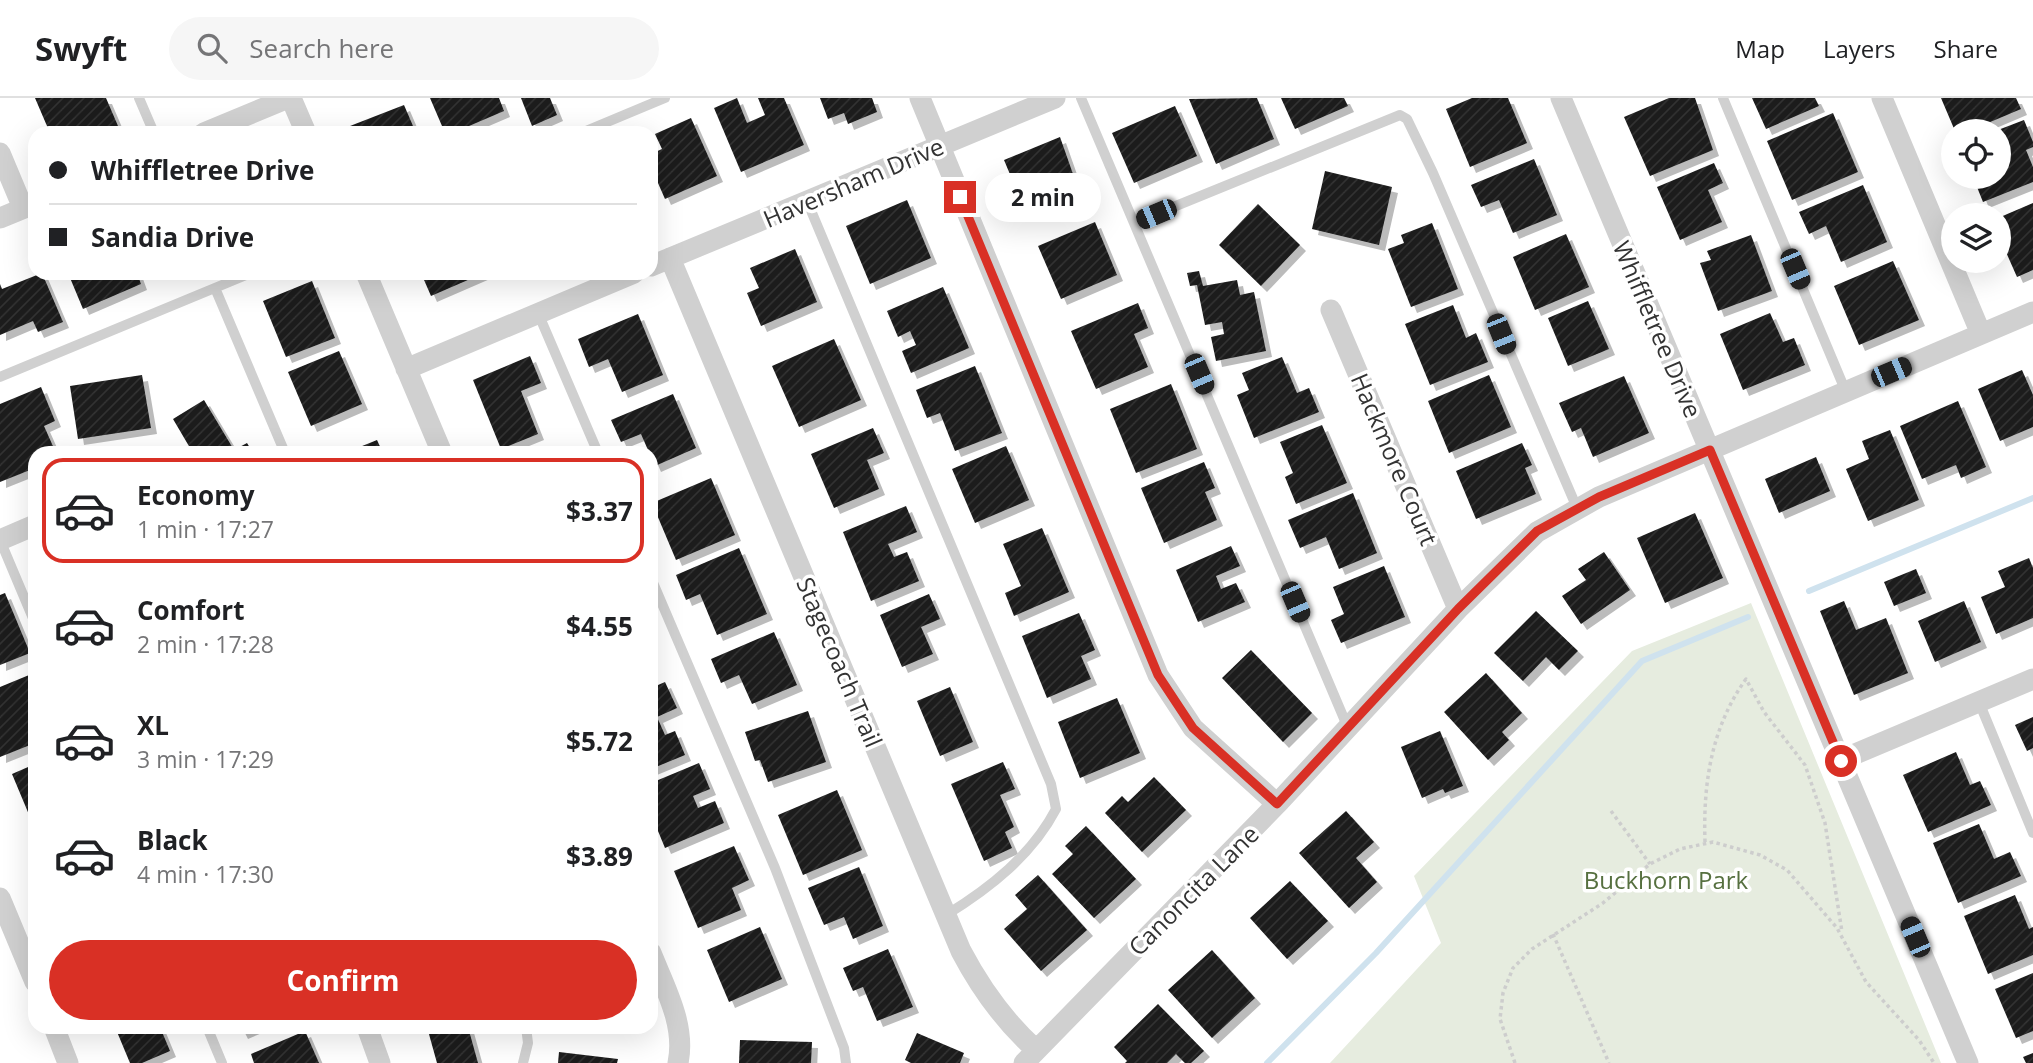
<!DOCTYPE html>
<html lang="en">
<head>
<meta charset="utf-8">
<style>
	body { margin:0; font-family:"Open Sans",sans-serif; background:#f6f6f6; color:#202124; height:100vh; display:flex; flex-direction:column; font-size:26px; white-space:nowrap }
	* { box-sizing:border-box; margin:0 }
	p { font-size:23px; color:#757577 }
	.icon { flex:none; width:38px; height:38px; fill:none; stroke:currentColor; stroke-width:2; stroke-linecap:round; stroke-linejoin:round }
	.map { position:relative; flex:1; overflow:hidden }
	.sheet { position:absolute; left:28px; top:348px; width:630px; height:588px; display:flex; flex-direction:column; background:#fff; border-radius:21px; box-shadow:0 7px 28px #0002 }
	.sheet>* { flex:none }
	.hud { position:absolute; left:28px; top:28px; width:630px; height:154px; border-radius:21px; box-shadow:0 7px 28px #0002; display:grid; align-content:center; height:154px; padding:0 21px; background:#fff }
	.buttons { position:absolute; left:1941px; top:21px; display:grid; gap:14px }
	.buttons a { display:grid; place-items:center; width:70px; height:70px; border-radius:50%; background:#fff; box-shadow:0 7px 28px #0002; font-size:35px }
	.end { position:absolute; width:32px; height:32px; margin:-16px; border:9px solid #d93025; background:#fff; box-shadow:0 0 0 4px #fff }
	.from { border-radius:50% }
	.bubble { position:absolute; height:49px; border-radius:24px; background:#fff; box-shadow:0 7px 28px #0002; font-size:23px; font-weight:700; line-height:49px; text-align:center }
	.car { position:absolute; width:21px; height:42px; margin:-21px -10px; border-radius:9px; box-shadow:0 0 5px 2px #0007; background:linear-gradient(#222 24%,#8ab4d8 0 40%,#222 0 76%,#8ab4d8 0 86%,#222 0) }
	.hud b { display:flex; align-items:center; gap:24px; height:66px; font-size:26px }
	.hud b+b { border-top:2px solid #e0e0e0 }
	.hud i { width:18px; height:18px; background:#202124 }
	ul { padding:12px 0 0; list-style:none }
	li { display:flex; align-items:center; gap:21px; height:105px; margin:0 14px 10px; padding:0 7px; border:4px solid transparent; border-radius:21px }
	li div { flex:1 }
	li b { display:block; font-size:26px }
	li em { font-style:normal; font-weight:700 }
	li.selected { border-color:#d93025 }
	li>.icon { width:63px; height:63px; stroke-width:1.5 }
	.button { display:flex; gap:14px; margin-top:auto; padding:14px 21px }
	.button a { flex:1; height:80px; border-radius:42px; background:#d93025; color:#fff; font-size:28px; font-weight:700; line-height:80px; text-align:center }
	header { display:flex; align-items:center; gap:42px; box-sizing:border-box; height:98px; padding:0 35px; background:#fff; border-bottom:2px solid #e0e0e0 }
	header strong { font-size:33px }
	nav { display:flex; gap:38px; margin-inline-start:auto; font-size:24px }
	.search { width:490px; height:63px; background:#f6f6f6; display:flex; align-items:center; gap:18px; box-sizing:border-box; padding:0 24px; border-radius:38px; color:#757577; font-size:26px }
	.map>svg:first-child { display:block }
</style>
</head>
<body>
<header>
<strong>Swyft</strong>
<div class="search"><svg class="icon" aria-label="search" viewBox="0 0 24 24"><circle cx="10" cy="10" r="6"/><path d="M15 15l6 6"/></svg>Search here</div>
<nav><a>Map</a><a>Layers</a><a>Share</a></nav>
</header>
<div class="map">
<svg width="2033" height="965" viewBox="0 0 2033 965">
	<defs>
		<pattern id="building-hatch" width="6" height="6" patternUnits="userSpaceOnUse" patternTransform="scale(1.75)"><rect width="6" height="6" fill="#1a1a1a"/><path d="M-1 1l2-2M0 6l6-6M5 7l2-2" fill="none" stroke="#333"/></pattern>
		<filter id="shadow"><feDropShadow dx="6" dy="6" stdDeviation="0" flood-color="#0004"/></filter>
	</defs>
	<rect width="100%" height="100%" fill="#fff"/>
	<path fill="#e6ecdf" d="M1751 505 1941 965H1330L1441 845 1414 778 1632 553Z"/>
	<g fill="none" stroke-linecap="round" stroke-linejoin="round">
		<path stroke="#cfe2ee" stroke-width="6" d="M1809 493 2033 400
			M1267 965 1376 855 1642 563 1748 519"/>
	</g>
	<path fill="url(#building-hatch)" filter="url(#shadow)" d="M35 0H106L118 28 102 35H50Z
		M430 0H499L504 13 469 28 472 35H445Z
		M521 0H550L557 17 532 28Z
		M737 0 747 25 765 17 758 0H784L804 47 741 74 714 10Z
		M820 0H872L877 14 848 26 844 15 828 21Z
		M1257 0 1274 41 1216 66 1189 1Z
		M1281 0H1344L1348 8 1295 31Z
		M1472 0H1508L1527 45 1470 69 1446 11Z
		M1669 0H1695L1713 52 1650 78 1624 19Z
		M1752 0H1815L1819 8 1766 31Z
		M1941 0H2016L2021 11 1969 33H1955Z
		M404 7 416 35H353L350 28Z
		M1175 8 1197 58 1134 85 1112 35Z
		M1833 15 1858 74 1792 102 1767 43Z
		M691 20 717 78 665 101 651 69V56L662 51 655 36Z
		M2024 22 2033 44V49L2026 52 2033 69V84L1983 104 1973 79H1998V32Z
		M1060 39 1080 96 1027 117 1004 62Z
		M1534 61 1557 117 1513 135 1499 102 1481 109 1471 87Z
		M1714 65 1723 85 1708 92 1722 124 1680 142 1657 89Z
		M1325 73 1392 89 1379 147 1312 131Z
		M1863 87 1887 144 1841 164 1826 128 1809 136 1799 114Z
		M907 102 931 160 870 186 846 128Z
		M2033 105V172L2017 179 1998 136V120Z
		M1258 106 1300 147 1261 188 1219 147Z
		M1095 124 1117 177 1061 201 1038 148Z
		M1432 125 1458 191 1411 209 1388 151 1404 145 1401 137Z
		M1566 136 1589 189 1535 212 1513 159Z
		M1751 137 1772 193 1718 213 1700 165 1711 162 1707 153Z
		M795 151 817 204 761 228 747 195 759 190 750 170Z
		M1893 163 1919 222 1859 247 1834 188Z
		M1199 173 1203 188 1237 182 1240 197 1254 194 1266 253 1216 263 1211 239 1224 236 1222 224 1205 227 1197 187 1190 188 1187 175Z
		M42 175 63 224 38 234 33 223 0 237V186L2 191Z
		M68 175H137L141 186 83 211Z
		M421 175H484L431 198Z
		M312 183 335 240 286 259 263 203Z
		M943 189 969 250 911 275 902 253 916 247 910 233 898 239 887 213Z
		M1588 203 1609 251 1568 268 1548 220Z
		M1138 205 1148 230 1134 236 1148 269 1096 291 1071 233Z
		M1453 207 1466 240 1476 235 1488 264 1430 287 1405 226Z
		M1770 215 1783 244 1794 240 1805 267 1743 292 1720 236Z
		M638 216 663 277 622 294 608 261 589 269 578 241Z
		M834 241 861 302 799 329 772 268Z
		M339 253 362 306 311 328 288 274Z
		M530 258 541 285 521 293 538 336 501 351 473 282Z
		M1282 259 1297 295 1309 290 1319 314 1254 340 1237 297 1249 292 1242 275Z
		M975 268 1002 335 955 353 940 315 927 320 916 292Z
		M2022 272 2033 297V329L2000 343 1978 291Z
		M142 277 151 330 78 341 70 288Z
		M1489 277 1511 329 1449 355 1428 303Z
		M1624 278 1649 335 1593 359 1581 330 1572 334 1559 305Z
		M1171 286 1197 351 1136 375 1110 311Z
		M41 289 55 323 44 328 56 355H35V370L0 384V306Z
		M673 296 696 350 655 368 641 336 621 344 611 322Z
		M204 302 234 352 247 345 253 355H193L173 321Z
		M1958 303 1986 369 1961 380 1956 367 1922 381 1900 328Z
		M1322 327 1347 385 1296 406 1285 379 1293 375 1280 344Z
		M873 330 884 355 867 362 879 391 834 410 811 356Z
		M1890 332 1919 402 1868 423 1846 371 1869 361 1862 343Z
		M377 342 383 355H345Z
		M1522 345 1532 367 1525 370 1536 396 1476 421 1456 373Z
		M1006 348 1029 402 975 425 952 371Z
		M1816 359 1830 393 1779 415 1765 381Z
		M1204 364 1215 390 1205 394 1217 422 1164 445 1141 390Z
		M711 380 735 437 676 462 652 405Z
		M1353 395 1377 455 1339 471 1326 439 1300 450 1288 422Z
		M906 408 917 434 888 446 894 459 907 454 919 483 871 503 843 434Z
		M1695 415 1723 480 1665 505 1637 440Z
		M1042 430 1069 494 1014 518 1005 495 1021 488 1003 446Z
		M1231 448 1240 468 1216 478 1221 491 1236 485 1245 504 1198 524 1176 472Z
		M739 450 767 516 717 537 700 496 686 502 676 477Z
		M1604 454 1630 492 1581 526 1562 498 1586 482 1578 471Z
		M2029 460 2033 470V520L1996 536 1981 499 2005 489 1998 473Z
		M1384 468 1405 519 1341 545 1331 522 1344 516 1333 489Z
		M1916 471 1926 495 1894 508 1884 484Z
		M5 495 30 555 0 567V497Z
		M929 496 940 521 921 529 933 556 902 569 880 517Z
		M1844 503 1856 532 1886 520 1908 575 1854 597 1820 513Z
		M1964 503 1981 544 1935 564 1918 523Z
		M1536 513 1578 553 1559 572 1546 559 1523 583 1494 555Z
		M1079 515 1095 552 1081 558 1091 581 1047 600 1022 538Z
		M774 534 797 587 752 606 739 577 721 585 711 561Z
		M1251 552 1312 615 1283 644 1222 580Z
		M34 575 35 604 29 606 35 618V645L0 659V589Z
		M1486 575 1522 615 1502 634 1509 642 1488 662 1444 614Z
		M665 584 677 610 657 619 665 637 675 633 685 657 651 671V590Z
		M950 589 973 644 940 658 917 603Z
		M1117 600 1140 655 1080 680 1058 624Z
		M808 613 826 664 768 684 760 662 755 663 745 634Z
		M2033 619V650L2027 653 2015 627Z
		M1440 633 1463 688 1445 695 1443 691 1422 700 1401 649Z
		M1956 654 1970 687 1980 683 1991 707 1928 734 1903 677Z
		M1003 664 1015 691 1000 697 1014 729 1005 734 1012 750 984 763 951 686Z
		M699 665 710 691 693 698 698 710 715 703 724 725 665 750 651 716V685Z
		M35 666V731L12 676Z
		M1154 679 1186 712 1142 754 1105 715 1122 698 1128 704Z
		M837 692 862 752 803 777 778 717Z
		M1346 713 1374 744 1356 760 1377 784 1349 810 1299 755Z
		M1979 726 1994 761 2010 754 2021 778 1958 805 1933 745Z
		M1086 728 1136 781 1094 820 1052 776 1073 756 1065 748Z
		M734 748 749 782 732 790 741 812 698 830 674 773Z
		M859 769 883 828 853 841 844 819 824 827 808 790Z
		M1038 777 1087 832 1041 873 1004 831 1027 811 1015 797Z
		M1290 783 1328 823 1287 861 1250 820Z
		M2015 797 2029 831 2033 829V857L1988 876 1964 818Z
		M760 829 782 881 729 904 707 852Z
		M888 851 913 909 877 923 863 889 853 893 843 870Z
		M1212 852 1255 900 1212 940 1168 892Z
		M2033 875V933L2016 940 1995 891Z
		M1158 906 1204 953 1191 965H1185L1176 956 1167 965H1125L1127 963 1114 949Z
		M115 929H160L170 953 142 965H130Z
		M239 929H256L242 935Z
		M427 929H468L478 965H437Z
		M305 933 319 965H254L251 956Z
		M917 935 964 955 960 965H911L905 962Z
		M740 942 812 944 811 965H739Z
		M559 954 618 961 617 965H558Z
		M2033 955V965H2026L2023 959Z"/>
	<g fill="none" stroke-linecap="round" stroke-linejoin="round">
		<path stroke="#cdcdcd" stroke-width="3.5" stroke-dasharray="3.5 3.5" stroke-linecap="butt" d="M1611 713 1650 766
			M1705 744C1703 686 1711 630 1746 581L1764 614 1805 667 1825 725 1842 834
			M1553 836 1609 965
			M1515 965 1500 921 1503 895 1513 870 1532 851 1603 805 1650 766 1680 751 1713 744 1760 757 1787 772 1837 830 1866 884 1919 942 1934 965"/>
		<path stroke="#d0d0d0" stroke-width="10" d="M139 0 154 35
			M1081 0 1348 630
			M1723 0 1846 294
			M581 35 665 0
			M807 103 1051 686 1056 711C1032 757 990 790 946 817
			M1134 125 1400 17 1407 21 1433 75 1577 410
			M215 190 285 355
			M538 215 598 355
			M0 279 251 175
			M0 442 35 525
			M651 480 775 770 844 950 846 965
			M1979 604 2033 735
			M207 929 222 965
			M523 965 528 945 526 929"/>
		<path stroke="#d0d0d0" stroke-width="21" d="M291 0 306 35
			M920 0 1158 577 1193 630 1277 706
			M1561 0 1968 965
			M1882 0 1981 236
			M204 35 288 0
			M0 55 23 110
			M0 120 34 106
			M670 160 961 853C981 891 1003 922 1035 951
			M651 168 1055 0
			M366 175 442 355
			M1331 212 1458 511
			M406 271 634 175
			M0 442 35 427
			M1841 662 2033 581
			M0 800 35 884
			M651 855C665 890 686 927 678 965
			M54 929 68 965
			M367 929 380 965
			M1024 965 1277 706 1458 511 1537 434 1599 399 2033 214"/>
	</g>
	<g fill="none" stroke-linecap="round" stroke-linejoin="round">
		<path stroke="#d93025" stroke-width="9" d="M960 99 1158 577 1193 630 1277 706 1458 511 1537 433 1599 399 1710 352 1841 663"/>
	</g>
	<g text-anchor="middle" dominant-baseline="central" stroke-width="7" stroke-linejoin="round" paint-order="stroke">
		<g font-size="24" fill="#333" stroke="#fff">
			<text transform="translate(853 84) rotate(-23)">Haversham Drive</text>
			<text transform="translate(1658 231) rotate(67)">Whiffletree Drive</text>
			<text transform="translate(1395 361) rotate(67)">Hackmore Court</text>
			<text transform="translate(840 564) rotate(67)">Stagecoach Trail</text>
			<text transform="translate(1193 792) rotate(-45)">Canoncita Lane</text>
		</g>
		<g font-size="24" fill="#56703f" stroke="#fff">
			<text x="1666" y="781">Buckhorn Park</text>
		</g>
	</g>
</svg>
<div class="buttons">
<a><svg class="icon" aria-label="locate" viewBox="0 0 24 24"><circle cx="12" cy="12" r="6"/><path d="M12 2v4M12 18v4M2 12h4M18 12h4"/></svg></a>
<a><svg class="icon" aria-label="layers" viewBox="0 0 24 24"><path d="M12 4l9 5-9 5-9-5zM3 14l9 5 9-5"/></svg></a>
</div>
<i class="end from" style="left:1841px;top:663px"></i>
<i class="end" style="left:960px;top:99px"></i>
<div class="bubble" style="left:985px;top:75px;width:116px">2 min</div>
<i class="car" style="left:1156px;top:116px;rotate:247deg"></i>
<i class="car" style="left:1795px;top:171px;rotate:157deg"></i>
<i class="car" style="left:1501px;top:236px;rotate:158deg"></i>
<i class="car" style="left:1891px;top:274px;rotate:67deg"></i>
<i class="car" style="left:1199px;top:276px;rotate:157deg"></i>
<i class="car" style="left:1295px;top:504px;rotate:157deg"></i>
<i class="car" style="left:1915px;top:839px;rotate:337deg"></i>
<div class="hud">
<b><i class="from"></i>Whiffletree Drive</b>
<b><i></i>Sandia Drive</b>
</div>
<section class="sheet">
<ul>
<li class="selected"><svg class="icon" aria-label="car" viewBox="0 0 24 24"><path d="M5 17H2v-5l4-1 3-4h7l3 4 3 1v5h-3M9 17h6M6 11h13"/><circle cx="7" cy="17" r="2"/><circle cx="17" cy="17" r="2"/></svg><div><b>Economy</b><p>1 min · 17:27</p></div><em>$3.37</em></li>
<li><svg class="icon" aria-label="car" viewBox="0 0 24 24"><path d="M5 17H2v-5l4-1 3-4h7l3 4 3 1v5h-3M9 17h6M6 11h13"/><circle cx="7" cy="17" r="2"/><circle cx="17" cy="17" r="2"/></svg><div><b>Comfort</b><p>2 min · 17:28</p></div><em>$4.55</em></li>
<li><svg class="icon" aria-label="car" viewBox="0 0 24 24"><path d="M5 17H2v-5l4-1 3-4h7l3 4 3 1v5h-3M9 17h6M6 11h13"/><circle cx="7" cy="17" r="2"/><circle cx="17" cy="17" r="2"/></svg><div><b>XL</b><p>3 min · 17:29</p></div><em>$5.72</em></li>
<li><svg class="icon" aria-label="car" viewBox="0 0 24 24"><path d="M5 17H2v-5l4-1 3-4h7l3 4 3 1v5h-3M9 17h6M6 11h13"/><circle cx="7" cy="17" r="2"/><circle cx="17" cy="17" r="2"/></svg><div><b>Black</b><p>4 min · 17:30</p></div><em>$3.89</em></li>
</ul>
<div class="button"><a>Confirm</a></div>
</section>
</div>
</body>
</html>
